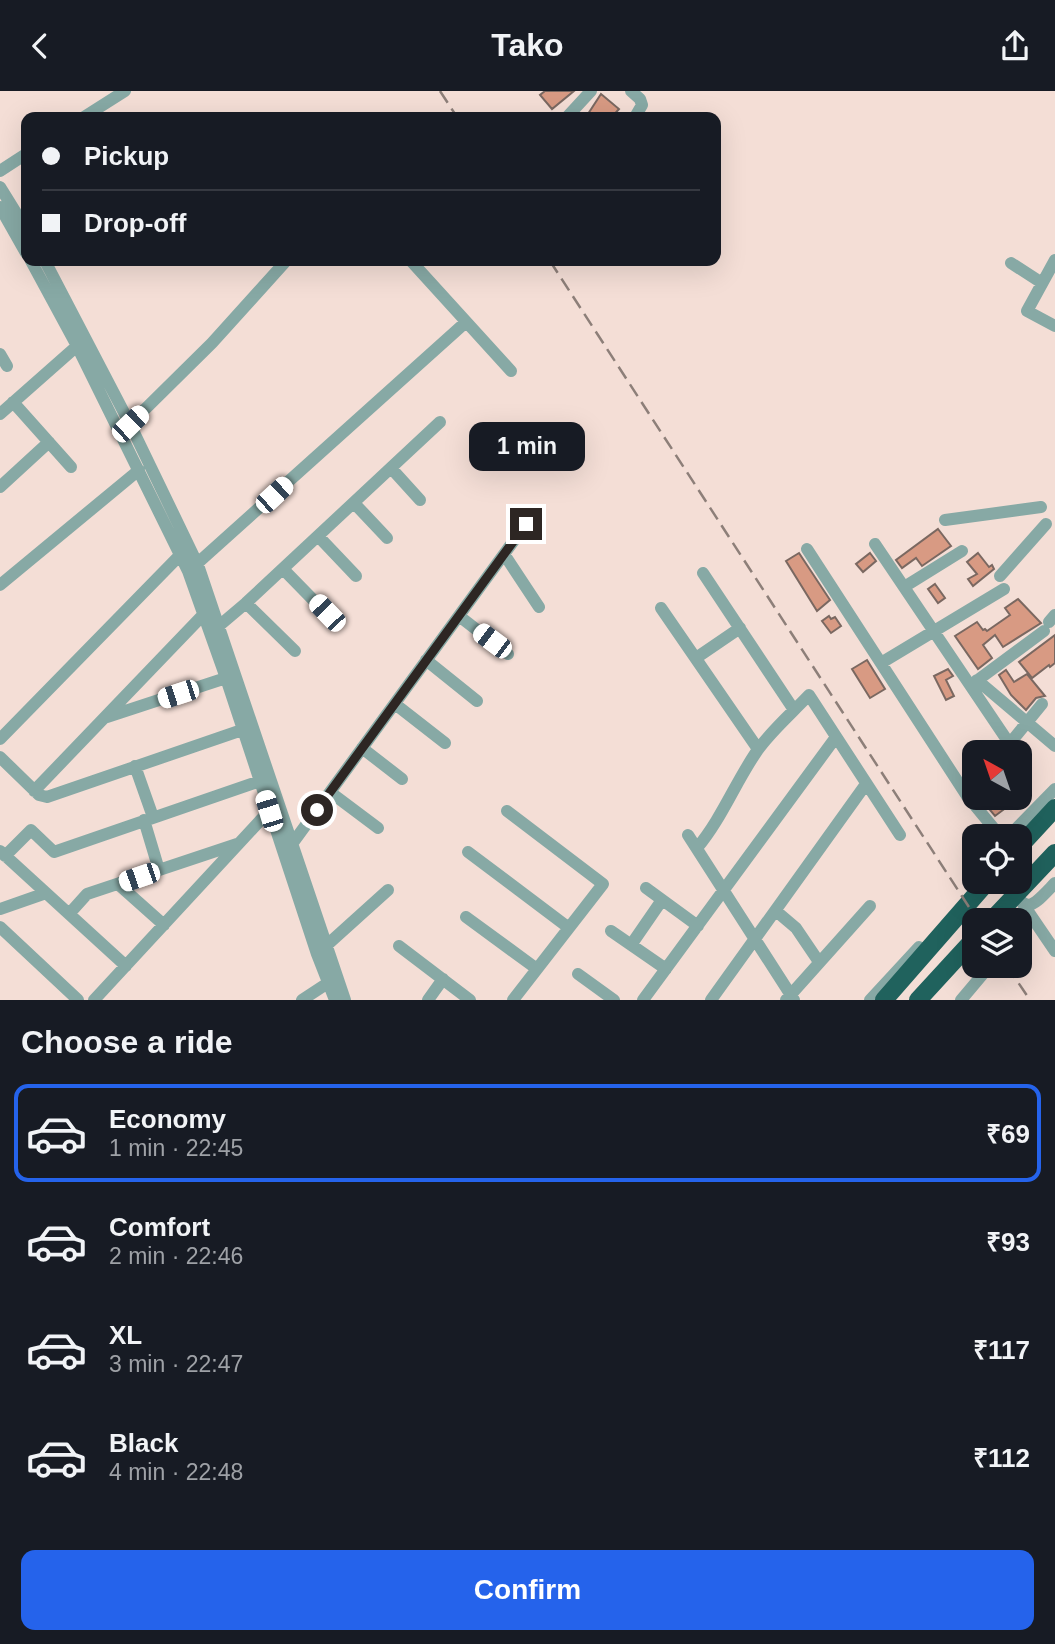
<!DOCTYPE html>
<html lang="en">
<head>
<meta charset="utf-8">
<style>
	body { margin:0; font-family:Helvetica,sans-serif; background:#242831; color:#f1f3f6; height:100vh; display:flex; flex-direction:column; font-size:26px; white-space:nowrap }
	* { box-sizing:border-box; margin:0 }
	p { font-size:23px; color:#9ea1a6 }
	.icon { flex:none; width:38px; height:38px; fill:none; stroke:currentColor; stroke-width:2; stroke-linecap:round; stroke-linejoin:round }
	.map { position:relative; height:909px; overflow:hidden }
	.details { display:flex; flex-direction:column; background:#171b24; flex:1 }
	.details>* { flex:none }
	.hud { position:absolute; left:21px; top:21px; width:700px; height:154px; border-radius:14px; box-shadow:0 7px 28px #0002; display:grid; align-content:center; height:154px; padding:0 21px; background:#171b24 }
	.needle { width:46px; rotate:320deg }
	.fabs { position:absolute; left:962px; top:649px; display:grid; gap:14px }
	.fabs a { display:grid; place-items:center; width:70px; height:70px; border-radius:14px; background:#171b24; box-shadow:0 7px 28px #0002; font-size:35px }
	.end { position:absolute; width:32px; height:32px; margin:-16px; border:9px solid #2d2623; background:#fff; box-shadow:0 0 0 4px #fff }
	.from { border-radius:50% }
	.bubble { position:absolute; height:49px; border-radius:14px; background:#171b24; box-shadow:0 7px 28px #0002; font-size:23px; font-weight:800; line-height:49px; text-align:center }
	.car { position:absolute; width:21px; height:42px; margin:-21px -10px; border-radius:9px; box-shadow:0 0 5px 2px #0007; background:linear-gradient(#fff 24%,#345 0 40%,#fff 0 76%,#345 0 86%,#fff 0) }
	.hud b { display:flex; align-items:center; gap:24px; height:66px; font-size:26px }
	.hud b+b { border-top:2px solid #363941 }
	.hud i { width:18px; height:18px; background:#f1f3f6 }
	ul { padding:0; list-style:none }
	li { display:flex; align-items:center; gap:21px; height:98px; margin:0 14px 10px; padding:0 7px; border:4px solid transparent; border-radius:14px }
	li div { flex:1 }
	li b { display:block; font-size:26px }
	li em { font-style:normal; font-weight:800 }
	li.selected { border-color:#2563eb }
	li>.icon { width:63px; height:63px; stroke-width:1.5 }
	h2 { padding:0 21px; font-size:32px; line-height:84px }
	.action { display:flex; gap:14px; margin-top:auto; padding:14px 21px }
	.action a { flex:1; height:80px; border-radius:14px; background:#2563eb; color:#fff; font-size:28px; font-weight:800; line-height:80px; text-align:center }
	header { display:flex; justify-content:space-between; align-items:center; height:91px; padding:0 21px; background:#171b24; font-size:32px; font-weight:800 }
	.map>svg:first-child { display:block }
</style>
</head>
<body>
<header><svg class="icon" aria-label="back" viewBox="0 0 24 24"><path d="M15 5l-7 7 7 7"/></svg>Tako<svg class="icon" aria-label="share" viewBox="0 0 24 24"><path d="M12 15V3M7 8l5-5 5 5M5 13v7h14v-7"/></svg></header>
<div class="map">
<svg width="1055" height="909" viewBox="0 0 1055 909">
	<rect width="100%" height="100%" fill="#f4ded6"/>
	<path fill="#d89a83" stroke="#7a6861" stroke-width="2" d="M545 0H574L552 18 540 4Z
		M601 3 619 18 612 26H586Z
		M938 438 951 455 922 475 916 467 902 477 896 469Z
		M799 462 830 509 817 520 786 470Z
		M870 462 876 470 863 481 856 473Z
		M978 462 989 476 992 474 994 478 973 495 968 488 977 483 967 471Z
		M935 493 945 507 938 512 928 498Z
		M1018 508 1041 532 1003 556 995 544 983 554 992 567 978 578 955 545 977 531 983 539 985 538 987 540 1010 524 1005 517Z
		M829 525 831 528 835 526 841 535 831 542 822 530Z
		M1055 544V572L1050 576 1049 574 1032 587 1019 571Z
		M867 569 885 598 870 607 852 578Z
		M948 578 953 585 946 589 954 605 946 609 934 585Z
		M1006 579 1014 591 1027 583 1045 605 1036 607 1026 619 1011 604 999 584Z
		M980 707H1019L995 725Z"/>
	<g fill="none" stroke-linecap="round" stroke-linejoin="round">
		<path stroke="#87a9a5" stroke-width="12" d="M631 0 640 8 642 14 635 26
			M84 26 125 0
			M567 26 591 0
			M0 80 26 63
			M0 96 26 138
			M0 116 26 162
			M1055 169 1027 220 1055 235
			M31 170 77 255 188 480 226 587 317 863 335 909
			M45 170 130 333 198 474 345 909
			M411 170 511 280
			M1011 172 1042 192
			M0 263 7 275
			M13 311 71 376
			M0 323 77 255
			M130 333 212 252 286 170
			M391 377 420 409
			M0 396 49 351
			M354 412 387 447
			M945 429 1041 416
			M318 445 356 485
			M875 453 1009 652
			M807 458 967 705 1001 746
			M504 463 539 516
			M191 478 466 231
			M283 478 326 522
			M703 482 794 619
			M1000 485 1046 433
			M0 494 139 379
			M904 496 962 460
			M246 512 295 560
			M661 517 758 658
			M459 525 508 563
			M1049 531 1055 524
			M220 534 246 512 440 331
			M696 567 740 537
			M426 569 477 610
			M881 572 1004 498
			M977 589 1055 655
			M971 594 1044 540
			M395 613 445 652
			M107 626 226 587
			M0 648 186 458
			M362 657 402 688
			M1002 662 1042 613
			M0 666 39 704 47 706 242 639
			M135 675 153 726
			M34 700 203 524
			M330 701 378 737
			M507 720 603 793 513 909
			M144 729 159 779
			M688 744 794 909
			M1008 746 1055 698
			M292 753 526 433
			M697 757C722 727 735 692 757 660 771 640 792 622 809 604L900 744
			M0 760 126 875
			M468 761 569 837
			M5 765 31 739 54 761 260 690
			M1006 791C1028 824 1030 818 1055 792
			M118 793 164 834
			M646 797 698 835
			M1023 813 1055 860
			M0 818 46 802
			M776 820 796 837 819 871
			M69 823 87 803 237 753
			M466 826 537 878
			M0 836 78 909
			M611 840 666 878
			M327 854 388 799
			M631 854 662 809
			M399 855 470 909
			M578 883 614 909
			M94 909 269 720
			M302 909 334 888
			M428 909 443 888
			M643 909 836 646
			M711 909 866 693
			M786 909 870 815
			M870 909 919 856
			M961 909 988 877"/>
		<path stroke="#20625d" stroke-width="18" d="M1020 755 1055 717
			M991 830 1055 762
			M884 909 987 791
			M918 909 975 847"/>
		<path stroke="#8d7f79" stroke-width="2.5" stroke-dasharray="14 7" stroke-linecap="butt" d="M440 0 457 26
			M550 170 978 830
			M1007 875 1030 909"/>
	</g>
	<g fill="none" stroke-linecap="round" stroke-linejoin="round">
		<path stroke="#2d2623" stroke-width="9" d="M317 719 526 433"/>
	</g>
</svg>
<div class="fabs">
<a><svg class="needle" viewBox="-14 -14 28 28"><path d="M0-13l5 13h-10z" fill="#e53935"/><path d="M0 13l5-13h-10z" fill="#9ea1a6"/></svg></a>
<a><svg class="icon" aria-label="locate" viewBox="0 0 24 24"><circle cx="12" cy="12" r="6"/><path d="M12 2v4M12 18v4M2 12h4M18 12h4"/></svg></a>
<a><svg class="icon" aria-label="layers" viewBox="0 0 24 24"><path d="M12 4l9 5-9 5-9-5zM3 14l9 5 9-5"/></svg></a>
</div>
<i class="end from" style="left:317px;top:719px"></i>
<i class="end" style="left:526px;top:433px"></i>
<div class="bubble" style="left:469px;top:331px;width:116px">1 min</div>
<i class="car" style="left:130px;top:333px;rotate:46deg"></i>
<i class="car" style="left:274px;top:404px;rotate:47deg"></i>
<i class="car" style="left:327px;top:522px;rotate:316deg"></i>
<i class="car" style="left:492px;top:550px;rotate:307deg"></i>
<i class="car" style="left:178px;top:603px;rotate:252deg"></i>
<i class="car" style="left:269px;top:720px;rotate:343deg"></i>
<i class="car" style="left:139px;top:786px;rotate:251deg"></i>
<div class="hud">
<b><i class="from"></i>Pickup</b>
<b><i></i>Drop-off</b>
</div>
</div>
<section class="details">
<h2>Choose a ride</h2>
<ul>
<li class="selected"><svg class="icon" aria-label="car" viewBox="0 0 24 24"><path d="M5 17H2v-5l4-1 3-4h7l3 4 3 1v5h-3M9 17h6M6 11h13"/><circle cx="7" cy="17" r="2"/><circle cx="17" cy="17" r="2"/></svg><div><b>Economy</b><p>1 min · 22:45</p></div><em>₹69</em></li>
<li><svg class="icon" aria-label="car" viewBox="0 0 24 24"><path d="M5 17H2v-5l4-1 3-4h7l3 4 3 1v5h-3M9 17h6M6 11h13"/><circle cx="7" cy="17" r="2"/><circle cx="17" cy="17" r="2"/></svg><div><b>Comfort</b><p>2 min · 22:46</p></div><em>₹93</em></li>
<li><svg class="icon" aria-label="car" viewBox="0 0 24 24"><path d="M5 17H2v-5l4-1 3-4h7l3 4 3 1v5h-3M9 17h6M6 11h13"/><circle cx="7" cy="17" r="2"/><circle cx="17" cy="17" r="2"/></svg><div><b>XL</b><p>3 min · 22:47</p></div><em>₹117</em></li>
<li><svg class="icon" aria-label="car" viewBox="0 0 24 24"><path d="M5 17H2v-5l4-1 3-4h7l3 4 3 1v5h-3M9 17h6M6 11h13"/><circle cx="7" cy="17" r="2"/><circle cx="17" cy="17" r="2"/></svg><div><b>Black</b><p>4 min · 22:48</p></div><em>₹112</em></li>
</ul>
<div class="action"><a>Confirm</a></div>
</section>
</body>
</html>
